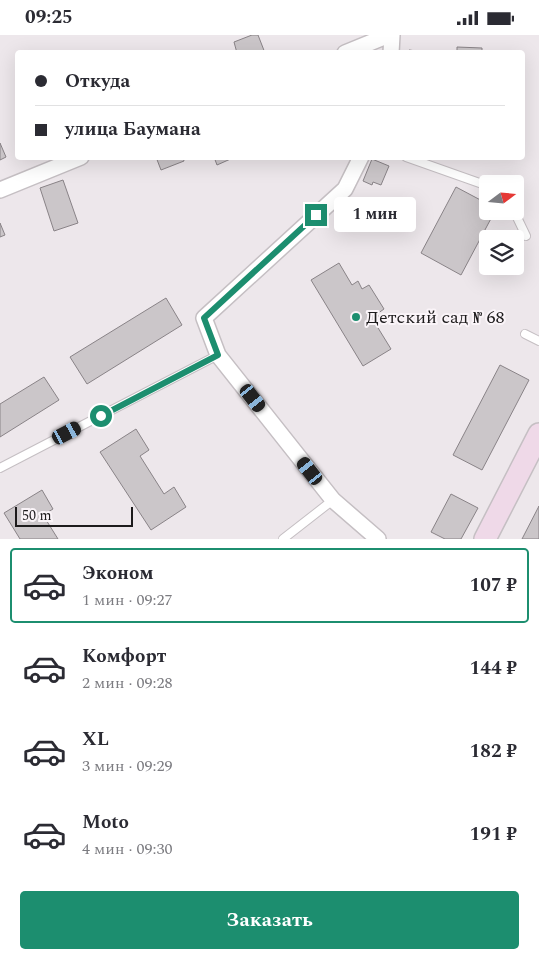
<!DOCTYPE html>
<html lang="ru">
<head>
<meta charset="utf-8">
<style>
	body { margin:0; font-family:Spectral,serif; background:#f2f2f3; color:#2b2b33; height:100vh; display:flex; flex-direction:column; font-size:19px; white-space:nowrap }
	* { box-sizing:border-box; margin:0 }
	p { font-size:16px; color:#7c7c81 }
	.icon { flex:none; width:28px; height:28px; fill:none; stroke:currentColor; stroke-width:2; stroke-linecap:round; stroke-linejoin:round }
	.map { position:relative; height:504px; overflow:hidden }
	.details { display:flex; flex-direction:column; background:#fff; flex:1 }
	.details>* { flex:none }
	.guide { position:absolute; left:15px; top:15px; width:510px; height:110px; border-radius:5px; box-shadow:0 5px 20px #0002; display:grid; align-content:center; height:110px; padding:0 20px; background:#fff }
	.needle { width:32px; rotate:74deg }
	.buttons { position:absolute; left:479px; top:140px; display:grid; gap:10px }
	.buttons a { display:grid; place-items:center; width:45px; height:45px; border-radius:5px; background:#fff; box-shadow:0 5px 20px #0002; font-size:25px }
	.scale { position:absolute; left:15px; bottom:12px; width:118px; box-sizing:border-box; padding-left:5px; border:2px solid #1d1b1c; border-top:0; font-size:14px; line-height:18px; white-space:nowrap; color:#1d1b1c; -webkit-text-stroke:4px #faf4f8; paint-order:stroke }
	.end { position:absolute; width:22px; height:22px; margin:-11px; border:6px solid #1c8e6f; background:#fff; box-shadow:0 0 0 2px #fff }
	.from { border-radius:50% }
	.bubble { position:absolute; height:35px; border-radius:5px; background:#fff; box-shadow:0 5px 20px #0002; font-size:16px; font-weight:700; line-height:35px; text-align:center }
	.car { position:absolute; width:15px; height:30px; margin:-15px -8px; border-radius:6px; box-shadow:0 0 4px 1px #0007; background:linear-gradient(#222 24%,#8ab4d8 0 40%,#222 0 76%,#8ab4d8 0 86%,#222 0) }
	.guide b { display:flex; align-items:center; gap:18px; height:48px; font-size:19px }
	.guide b+b { border-top:1px solid #e1e1e2 }
	.guide i { width:12px; height:12px; background:#2b2b33 }
	ul { padding:9px 0 0; list-style:none }
	li { display:flex; align-items:center; gap:15px; height:75px; margin:0 10px 8px; padding:0 10px; border:2px solid transparent; border-radius:5px }
	li div { flex:1 }
	li b { display:block; font-size:19px }
	li em { font-style:normal; font-weight:700 }
	li.current { border-color:#1c8e6f }
	li>.icon { width:45px; height:45px; stroke-width:1.5 }
	.cta { display:flex; gap:10px; margin-top:auto; padding:10px 20px }
	.cta a { flex:1; height:58px; border-radius:5px; background:#1c8e6f; color:#fff; font-size:20px; font-weight:700; line-height:58px; text-align:center }
	.status { display:flex; justify-content:space-between; align-items:center; height:35px; padding:0 25px; background:#fff; direction:ltr }
	.status svg { height:14px; fill:currentColor }
	.map>svg:first-child { display:block }
</style>
</head>
<body>
<div class="status"><b>09:25</b><svg viewBox="0 0 49 12"><path d="M0 12V9h3v3zM5 12V6h3v6zM10 12V3h3v9zM15 12V0h3v12zM26 1h20v11H26zM47 4h2v5h-2z"/></svg></div>
<div class="map">
<svg width="539" height="504" viewBox="0 0 539 504">
	<rect width="100%" height="100%" fill="#ede7eb"/>
	<path fill="#cbc6c9" stroke="#898387" d="M252 0H258L265 18H237L234 7Z
		M457 12 482 13V18H457Z
		M409 15 431 18H409Z
		M0 108 6 122 0 125Z
		M156 122H183L184 126 161 135Z
		M214 122H235L217 130Z
		M372 124 389 131 381 150 373 147 372 150 363 146Z
		M63 145 78 188 54 196 40 153Z
		M456 152 488 169V176H495L461 240 421 218Z
		M0 188 5 200 0 202Z
		M339 228 352 250 358 246 362 254 369 250 384 274 377 279 381 285 375 288 391 314 363 331 311 245Z
		M166 263 182 290 87 349 70 322Z
		M500 330 529 345 482 435 453 420Z
		M44 342 59 365 0 402V369Z
		M136 394 149 415 140 421 164 459 174 452 186 472 151 495 100 417Z
		M42 455 53 474 43 480 58 504H20L4 478Z
		M451 459 478 473 461 504H445L431 497Z
		M539 471V504H522Z"/>
	<g fill="none" stroke-linecap="round" stroke-linejoin="round">
		<g stroke="#c5bfc3" stroke-width="10">
			<path id="service" d="M406 122 488 151
				M514 176 526 201
				M525 299 539 306
				M0 433 218 320
				M283 504 333 465"/>
		</g>
		<g stroke="#c5bfc3" stroke-width="18">
			<path id="minor" d="M345 18 389 0
				M391 18 392 0
				M361 122 345 154 204 283 218 320 333 465 378 504
				M0 155 81 122"/>
		</g>
		<g stroke="#c5bfc3" stroke-width="24">
			<path id="secondary" d="M485 504 539 399"/>
		</g>
		<use href="#service" stroke="#fff" stroke-width="8"/>
		<use href="#minor" stroke="#fff" stroke-width="15"/>
		<use href="#secondary" stroke="#efd9e8" stroke-width="21"/>
	</g>
	<g fill="none" stroke-linecap="round" stroke-linejoin="round">
		<path stroke="#1c8e6f" stroke-width="6" d="M101 381 218 320 204 283 316 180"/>
	</g>
	<circle fill="#1c8e6f" stroke="#faf4f8" stroke-width="2" cx="356" cy="282" r="5"/>
	<g text-anchor="middle" dominant-baseline="central" stroke-width="4" stroke-linejoin="round" paint-order="stroke">
		<g font-size="18" fill="#1d1b1c" stroke="#faf4f8" text-anchor="start">
			<text x="366" y="282">Детский сад № 68</text>
		</g>
	</g>
</svg>
<div class="buttons">
<a><svg class="needle" viewBox="-14 -14 28 28"><path d="M0-13l5 13h-10z" fill="#e53935"/><path d="M0 13l5-13h-10z" fill="#7c7c81"/></svg></a>
<a><svg class="icon" aria-label="layers" viewBox="0 0 24 24"><path d="M12 4l9 5-9 5-9-5zM3 14l9 5 9-5"/></svg></a>
</div>
<div class="scale">50 m</div>
<i class="end from" style="left:101px;top:381px"></i>
<i class="end" style="left:316px;top:180px"></i>
<div class="bubble" style="left:334px;top:162px;width:82px">1 мин</div>
<i class="car" style="left:253px;top:363px;rotate:142deg"></i>
<i class="car" style="left:67px;top:398px;rotate:62deg"></i>
<i class="car" style="left:310px;top:436px;rotate:322deg"></i>
<div class="guide">
<b><i class="from"></i>Откуда</b>
<b><i></i>улица Баумана</b>
</div>
</div>
<section class="details">
<ul>
<li class="current"><svg class="icon" aria-label="car" viewBox="0 0 24 24"><path d="M5 17H2v-5l4-1 3-4h7l3 4 3 1v5h-3M9 17h6M6 11h13"/><circle cx="7" cy="17" r="2"/><circle cx="17" cy="17" r="2"/></svg><div><b>Эконом</b><p>1 мин · 09:27</p></div><em>107 ₽</em></li>
<li><svg class="icon" aria-label="car" viewBox="0 0 24 24"><path d="M5 17H2v-5l4-1 3-4h7l3 4 3 1v5h-3M9 17h6M6 11h13"/><circle cx="7" cy="17" r="2"/><circle cx="17" cy="17" r="2"/></svg><div><b>Комфорт</b><p>2 мин · 09:28</p></div><em>144 ₽</em></li>
<li><svg class="icon" aria-label="car" viewBox="0 0 24 24"><path d="M5 17H2v-5l4-1 3-4h7l3 4 3 1v5h-3M9 17h6M6 11h13"/><circle cx="7" cy="17" r="2"/><circle cx="17" cy="17" r="2"/></svg><div><b>XL</b><p>3 мин · 09:29</p></div><em>182 ₽</em></li>
<li><svg class="icon" aria-label="car" viewBox="0 0 24 24"><path d="M5 17H2v-5l4-1 3-4h7l3 4 3 1v5h-3M9 17h6M6 11h13"/><circle cx="7" cy="17" r="2"/><circle cx="17" cy="17" r="2"/></svg><div><b>Moto</b><p>4 мин · 09:30</p></div><em>191 ₽</em></li>
</ul>
<div class="cta"><a>Заказать</a></div>
</section>
</body>
</html>
